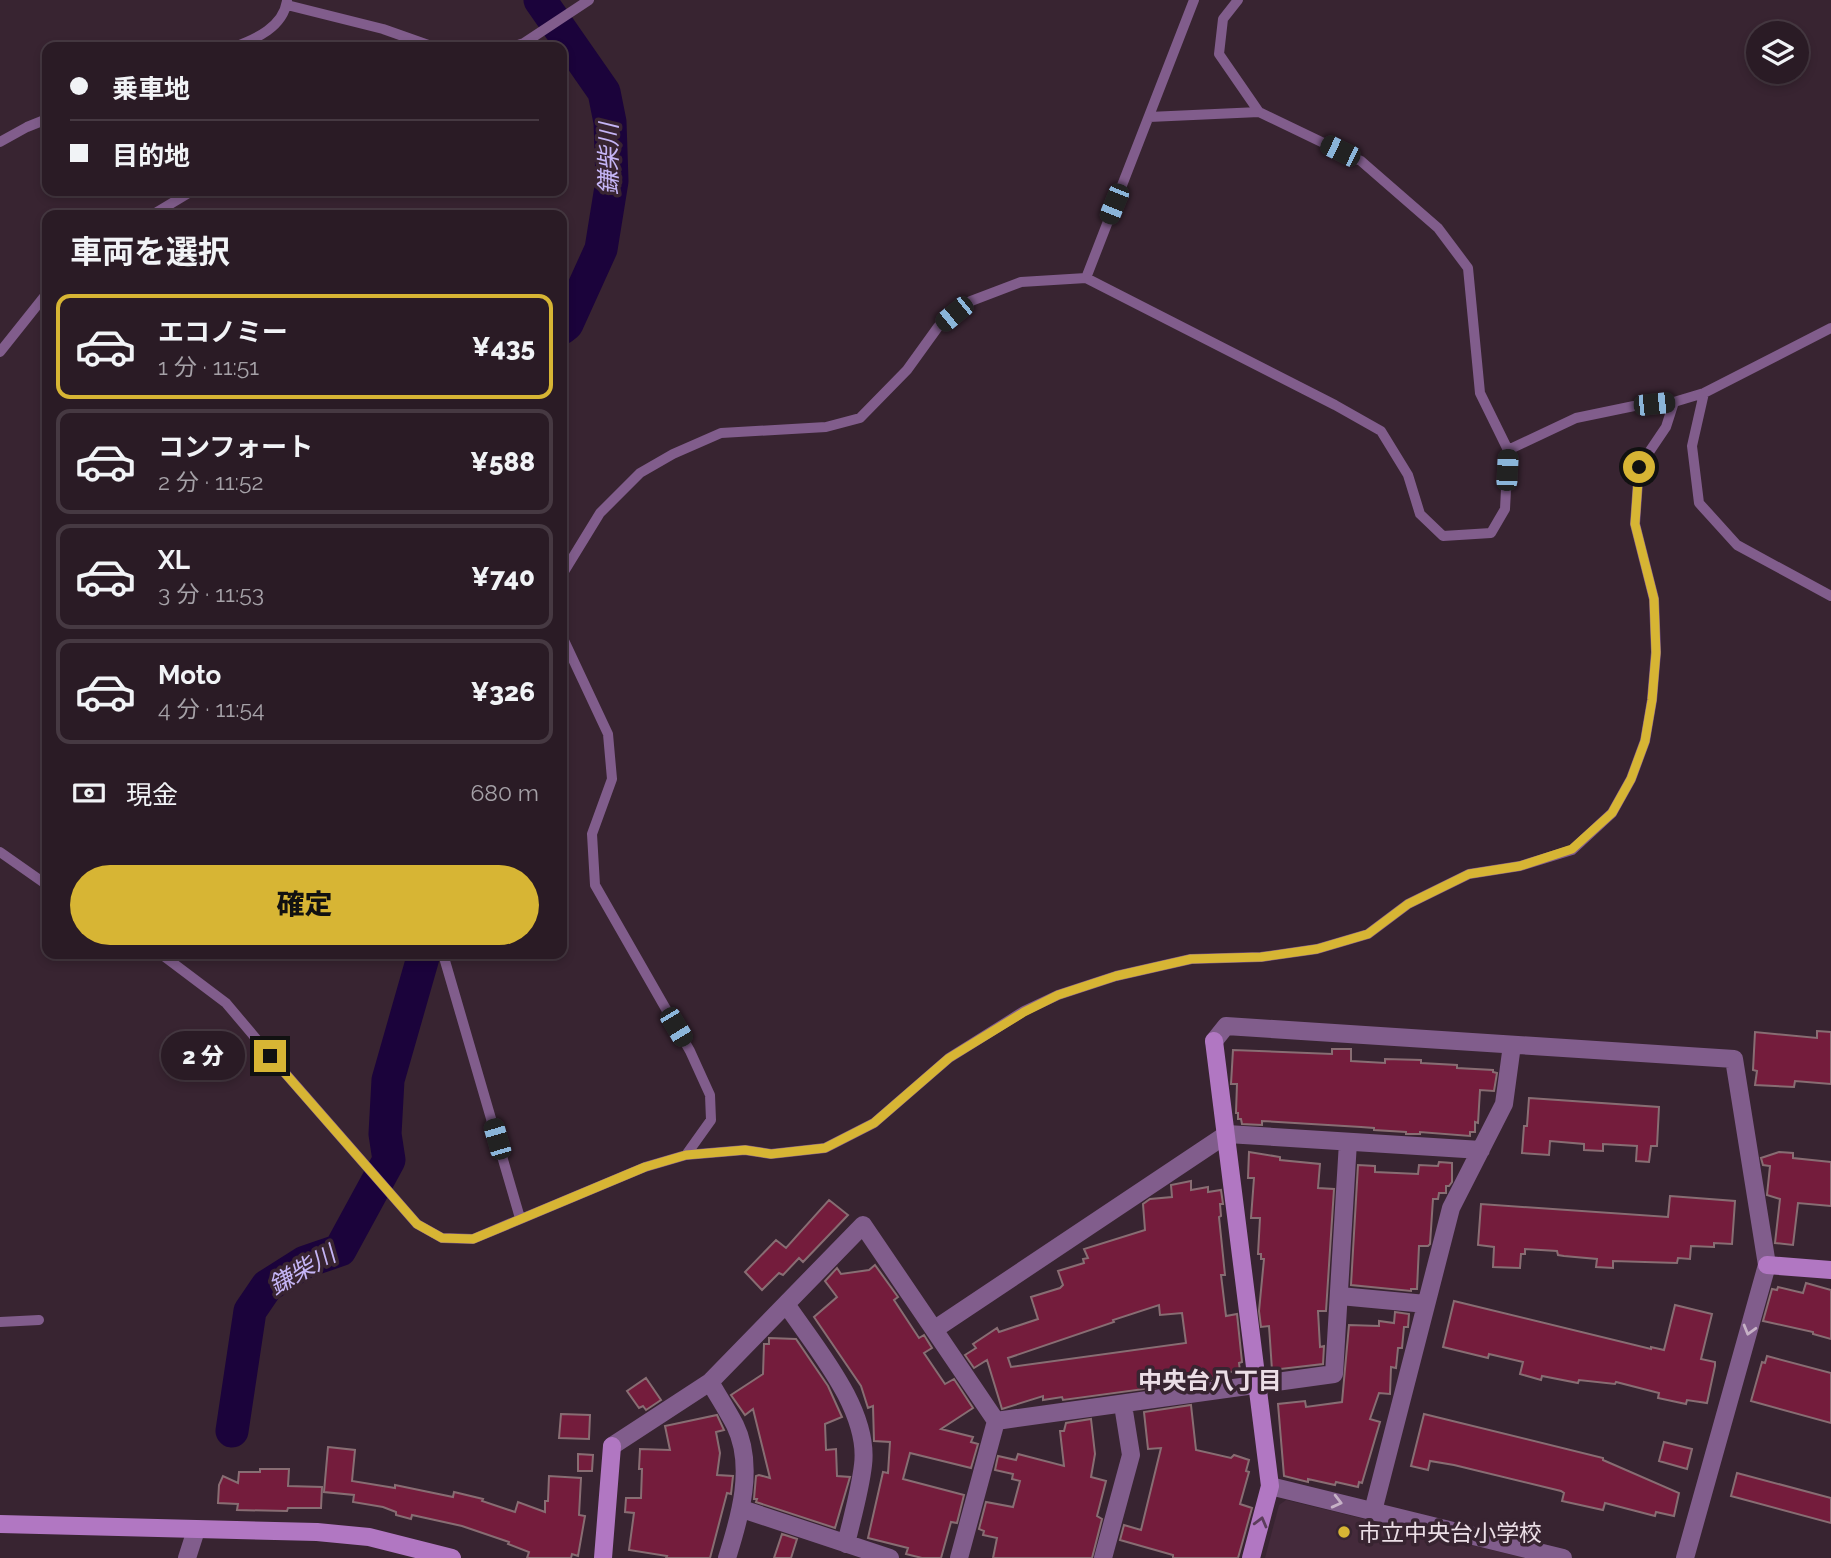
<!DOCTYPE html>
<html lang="ja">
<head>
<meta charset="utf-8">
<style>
	body { margin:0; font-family:Raleway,"Noto Sans JP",sans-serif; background:#32242d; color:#f1f3f6; height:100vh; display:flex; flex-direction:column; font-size:26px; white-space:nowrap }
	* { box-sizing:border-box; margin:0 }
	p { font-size:23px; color:#a5a1a7 }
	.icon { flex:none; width:38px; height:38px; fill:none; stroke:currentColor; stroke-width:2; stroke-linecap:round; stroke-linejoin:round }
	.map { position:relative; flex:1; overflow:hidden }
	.panel { position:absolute; left:42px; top:210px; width:525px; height:749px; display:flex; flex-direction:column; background:#2a1b25; border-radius:14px; box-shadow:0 4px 10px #0003,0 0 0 2px #463942 }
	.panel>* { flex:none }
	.guide { position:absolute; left:42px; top:42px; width:525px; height:154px; border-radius:14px; box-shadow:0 4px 10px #0003,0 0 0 2px #463942; display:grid; align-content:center; height:154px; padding:0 28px; background:#2a1b25 }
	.fabs { position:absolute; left:1746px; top:21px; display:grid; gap:14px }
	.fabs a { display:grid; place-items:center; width:63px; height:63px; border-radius:50%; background:#2a1b25; box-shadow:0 4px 10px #0003,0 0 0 2px #463942; font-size:35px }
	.end { position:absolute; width:32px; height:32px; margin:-16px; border:9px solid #d7b534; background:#111; box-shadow:0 0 0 4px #111 }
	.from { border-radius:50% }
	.bubble { position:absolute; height:49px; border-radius:24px; background:#2a1b25; box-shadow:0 4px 10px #0003,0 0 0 2px #463942; font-size:23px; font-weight:800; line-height:49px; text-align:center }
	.car { position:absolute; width:21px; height:42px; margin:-21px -10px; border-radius:9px; box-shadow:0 0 5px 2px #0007; background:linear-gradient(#222 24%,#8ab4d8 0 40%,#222 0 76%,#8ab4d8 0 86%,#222 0) }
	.guide b { display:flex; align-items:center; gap:24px; height:66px; font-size:26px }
	.guide b+b { border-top:2px solid #463942 }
	.guide i { width:18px; height:18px; background:#f1f3f6 }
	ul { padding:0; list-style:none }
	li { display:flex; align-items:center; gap:21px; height:105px; margin:0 14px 10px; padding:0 14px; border:4px solid #463942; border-radius:14px }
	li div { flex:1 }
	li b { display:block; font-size:26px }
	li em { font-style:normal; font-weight:800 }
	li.on { border-color:#d7b534 }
	li>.icon { width:63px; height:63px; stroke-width:1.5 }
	h2 { padding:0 28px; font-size:32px; line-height:84px }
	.pay { display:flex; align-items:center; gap:18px; height:77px; padding:0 28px; font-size:26px }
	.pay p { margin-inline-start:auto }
	.cta { display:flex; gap:14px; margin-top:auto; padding:14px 28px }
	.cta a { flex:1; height:80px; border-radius:42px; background:#d7b534; color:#111; font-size:28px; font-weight:800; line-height:80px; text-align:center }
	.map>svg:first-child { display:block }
</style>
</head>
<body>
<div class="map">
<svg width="1831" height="1558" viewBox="0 0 1831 1558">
	<rect width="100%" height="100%" fill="#382431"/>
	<path fill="#442a3b" d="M1286 1500 1525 1558H1265L1279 1505Z"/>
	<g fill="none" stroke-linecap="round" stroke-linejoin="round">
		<path stroke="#1b033b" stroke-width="33" d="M540 0 604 92 610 122 612 181 601 249 567 324 562 328
			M232 1431 250 1311 267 1286 305 1262 340 1250 389 1160 385 1134 388 1080 424 954"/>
	</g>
	<path fill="#741c3c" stroke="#886d73" stroke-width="2" fill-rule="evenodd" d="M1817 1031 1831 1032V1084L1795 1081 1794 1087 1755 1085 1757 1071 1753 1070 1755 1032 1817 1038Z
		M1332 1049H1351V1061L1385 1063V1059L1421 1060V1063L1457 1065V1068L1493 1070V1072L1497 1073 1494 1091 1480 1090 1478 1123 1475 1122V1132H1470V1136L1420 1132V1134H1406V1132L1374 1130V1128L1361 1127 1262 1121V1125L1242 1124 1241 1119H1238V1113H1236L1237 1084H1231L1233 1050 1332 1054Z
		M1529 1098 1659 1107 1657 1146H1651L1649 1162 1636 1161 1637 1146 1603 1144V1151L1584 1150V1144L1550 1141 1549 1155 1522 1153 1524 1126H1527Z
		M1249 1152 1280 1157V1160L1320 1164 1318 1188 1334 1189 1326 1311H1318L1320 1347 1324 1346 1323 1364 1272 1370 1269 1326 1261 1327 1259 1311 1264 1259H1261V1254H1258L1260 1218H1251L1254 1178H1248Z
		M1779 1152 1793 1153V1158L1831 1162V1206L1798 1203 1793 1245 1775 1243 1780 1199 1767 1195 1770 1166 1763 1165 1761 1158Z
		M1439 1162 1452 1163V1182L1449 1186H1446V1193H1439L1438 1199H1433L1430 1244 1428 1246H1419L1417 1289H1411V1291L1351 1285 1358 1165 1375 1166V1172L1418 1174 1419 1165 1438 1166Z
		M1191 1181V1190L1208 1187V1192L1221 1190 1223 1204H1220L1221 1216 1219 1217 1225 1275H1221L1226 1316 1237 1314 1242 1362 1239 1363 1240 1371 1217 1373 1218 1379 1063 1400 1062 1397 1043 1400V1396L1002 1409 987 1360 974 1368 965 1355 976 1348 973 1344 997 1328 999 1332 1038 1319 1031 1297 1060 1288 1063 1285 1058 1271 1084 1263 1083 1259 1088 1258 1084 1249 1145 1230 1143 1204 1150 1199 1172 1197 1171 1185ZM1159 1305 1160 1315 1182 1313 1186 1343 1011 1367 1008 1358 1114 1322 1113 1320Z
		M1670 1196 1735 1201 1732 1244 1714 1243V1247L1691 1246 1690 1259 1678 1258 1677 1263 1613 1261V1268L1596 1267 1597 1259 1564 1256 1558 1255 1557 1251 1525 1249V1254H1521L1520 1268 1493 1267 1494 1247 1478 1245 1481 1204 1668 1217Z
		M829 1200 848 1215 803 1262 799 1258 783 1275 779 1273 762 1290 745 1272 776 1240 786 1248Z
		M875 1265 898 1297 894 1300 919 1338 924 1335 932 1348 924 1353 945 1384 954 1379 973 1408 941 1429 973 1437 971 1442 978 1444 971 1468 910 1453 903 1479 964 1495 957 1523 951 1522 941 1558H922L906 1554 908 1548 868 1538 883 1472 888 1473 890 1442 874 1441 873 1406 868 1408 861 1386 814 1317 837 1297 825 1281 837 1268 841 1274 869 1270Z
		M1806 1283 1831 1290V1339L1813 1334V1332L1763 1321 1772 1289 1777 1290 1778 1287 1803 1293Z
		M1454 1301 1651 1349V1347L1664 1350 1675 1305 1712 1314 1701 1359 1715 1362V1366L1707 1403 1687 1400 1686 1404 1658 1398 1659 1393 1616 1382 1615 1384 1579 1380 1578 1383 1542 1376 1541 1380 1520 1374 1523 1362 1489 1354 1488 1358 1443 1347Z
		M1395 1312 1409 1314 1408 1327H1404L1402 1348H1398L1396 1368 1391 1367 1390 1394 1379 1393 1370 1419 1380 1422 1362 1483 1359 1482 1358 1487 1336 1482 1335 1485 1308 1479V1482L1284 1476 1278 1404 1305 1401 1306 1407 1342 1402 1349 1325 1379 1326V1321L1394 1323Z
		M769 1338 796 1339 828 1386 842 1417 825 1424 826 1450 836 1449 837 1476 850 1477 835 1528 756 1502 757 1499H754L756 1476 759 1475 770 1478 753 1409 745 1415 731 1395 763 1374 764 1344H769Z
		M1767 1356 1831 1373V1423L1751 1401 1762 1362 1765 1363Z
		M646 1378 661 1400 646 1410 643 1406 639 1408 627 1391Z
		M1191 1405 1196 1450 1231 1458 1234 1455 1249 1460 1246 1471 1249 1472 1240 1504 1252 1508 1238 1558H1173V1555L1120 1540 1124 1525 1141 1530 1161 1448 1148 1449 1144 1412Z
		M561 1414 590 1415 589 1439 559 1438Z
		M1424 1414 1603 1458V1460L1679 1493 1674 1516 1656 1512 1655 1516 1605 1503 1603 1510 1562 1501 1564 1493 1561 1491 1454 1465 1430 1461 1428 1470 1411 1466Z
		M717 1415 724 1430 716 1432 720 1453 717 1475 733 1476 731 1494 727 1493 710 1558H666L667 1556 629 1550 634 1513 625 1512 626 1498H641L642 1469H639L640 1449 670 1450 665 1426Z
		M1091 1419 1095 1454 1091 1477 1106 1481 1097 1516 1102 1519 1092 1558H993L997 1538 983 1535 984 1531 979 1529 986 1502 1013 1507 1020 1481 1012 1479 1013 1474 995 1470 998 1456 1016 1460 1018 1454 1064 1466 1060 1431H1064L1066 1423Z
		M1664 1442 1692 1449 1687 1469 1659 1461Z
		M328 1447 355 1450 352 1481 395 1488V1485L453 1497 454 1492 483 1499 482 1501 515 1512 518 1502 545 1512V1501H548L549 1476 581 1478 579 1515 585 1516 578 1556 572 1554 571 1558H527L529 1552 508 1544 509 1542 462 1526 412 1515 411 1519 396 1515V1512L383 1507 353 1502 354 1495 324 1492Z
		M578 1454 593 1455 592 1471H578Z
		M260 1469H289L288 1486 322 1487 321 1508H288L287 1511 237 1510 238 1504 218 1503 219 1485 223 1476 238 1483 239 1472H260Z
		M1737 1473 1831 1498V1523L1731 1496Z
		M782 1534 797 1539 791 1558H774Z"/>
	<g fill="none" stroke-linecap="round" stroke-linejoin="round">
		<path stroke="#815d8c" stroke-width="10" d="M287 5 383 29 434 47
			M234 47C256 39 283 27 287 1
			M512 47 524 43 589 0
			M1149 117 1259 112
			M0 142 27 127 47 119
			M152 215 192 191
			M1086 278 1194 0
			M0 352 47 293
			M1704 393 1692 446 1699 503 1737 545 1831 596
			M1508 450 1576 418 1634 406 1674 402 1704 393 1831 328
			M562 575 600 513 640 473 673 454 721 433 826 427 860 418 907 370 938 327 971 301 1021 282 1086 278 1335 405 1381 431 1408 475 1420 514 1443 536 1491 533 1505 509 1508 450 1480 393 1468 268 1438 228 1361 161 1259 112 1219 54 1223 19 1238 0
			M562 636 608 734 612 779 592 834 595 885 690 1051 710 1095 711 1120 686 1155
			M0 852 47 885
			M161 954 226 1003 285 1073 417 1224 442 1238 473 1239 645 1167 686 1155 745 1150 771 1154 825 1148 874 1123 949 1058 1024 1011 1058 995 1116 976 1191 959 1261 957 1317 949 1368 934 1408 904 1469 874 1520 866 1572 850 1612 813 1631 779 1645 741 1652 700 1656 652 1654 599 1635 524 1639 467 1666 427 1674 402
			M443 954 520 1218
			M0 1322 39 1320"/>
		<path stroke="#815d8c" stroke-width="18" d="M1214 1041 1226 1026 1734 1059 1767 1265 1685 1558
			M1340 1296 1426 1304
			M786 1304C815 1347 870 1410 863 1465 860 1491 852 1518 846 1544
			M935 1329 1227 1134 1481 1150
			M710 1382C718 1396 727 1410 735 1425 755 1466 740 1517 727 1558
			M996 1421 1334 1374 1348 1142
			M612 1446 710 1382 863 1225 996 1421 959 1558
			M1270 1486 1563 1558
			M742 1509 890 1558
			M1373 1511 1451 1208 1504 1104 1512 1045
			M187 1558 196 1530
			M1103 1558 1131 1455 1123 1405"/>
		<path stroke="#b177c2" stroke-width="18" d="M1214 1041 1270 1486 1251 1558
			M1767 1265 1831 1270
			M0 1524 317 1532 369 1537 452 1558
			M603 1558 612 1446"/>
	</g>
	<defs><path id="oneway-chevron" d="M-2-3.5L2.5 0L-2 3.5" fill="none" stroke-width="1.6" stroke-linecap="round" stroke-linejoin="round" transform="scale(1.75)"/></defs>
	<g stroke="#c6b1c6">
		<use href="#oneway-chevron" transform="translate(1749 1330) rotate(106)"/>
		<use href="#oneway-chevron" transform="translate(1337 1502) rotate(14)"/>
	</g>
	<use stroke="#5c3d5c" href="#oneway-chevron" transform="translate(1261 1522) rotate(-75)"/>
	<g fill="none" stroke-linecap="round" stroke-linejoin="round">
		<path stroke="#d7b534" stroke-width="9" d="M270 1056 417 1224 442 1238 473 1239 645 1167 686 1155 745 1150 771 1154 825 1148 874 1123 949 1058 1024 1012 1058 995 1116 976 1191 959 1261 957 1317 949 1368 934 1408 904 1469 874 1520 866 1572 849 1612 813 1631 779 1645 741 1652 700 1656 653 1654 599 1635 524 1639 467"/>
	</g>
	<circle fill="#d7b534" stroke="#382431" stroke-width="2.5" cx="1344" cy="1532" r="7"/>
	<g text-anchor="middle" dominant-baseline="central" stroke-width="7" stroke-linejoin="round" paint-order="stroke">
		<g font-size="23" fill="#ebdee6" stroke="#382431" text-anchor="start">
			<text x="1358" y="1532">市立中央台小学校</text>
		</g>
		<g font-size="24" font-style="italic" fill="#c5b5f6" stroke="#382431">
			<text transform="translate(608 159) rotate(-90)">鎌柴川</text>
			<text transform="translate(302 1270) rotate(-30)">鎌柴川</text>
		</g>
		<g font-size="24" font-weight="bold" fill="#ebdee6" stroke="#382431">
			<text x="1210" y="1380">中央台八丁目</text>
		</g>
	</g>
</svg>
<div class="fabs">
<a><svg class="icon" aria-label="layers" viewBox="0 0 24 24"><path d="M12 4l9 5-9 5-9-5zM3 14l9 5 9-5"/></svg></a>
</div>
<i class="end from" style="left:1639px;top:467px"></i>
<i class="end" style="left:270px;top:1056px"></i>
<div class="bubble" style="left:161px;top:1031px;width:84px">2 分</div>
<i class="car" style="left:1340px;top:151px;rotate:296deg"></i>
<i class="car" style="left:1114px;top:204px;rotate:202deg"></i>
<i class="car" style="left:954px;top:314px;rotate:231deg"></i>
<i class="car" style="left:1654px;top:404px;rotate:84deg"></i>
<i class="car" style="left:1507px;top:470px;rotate:3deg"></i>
<i class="car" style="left:676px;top:1027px;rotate:149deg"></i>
<i class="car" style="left:497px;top:1139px;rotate:344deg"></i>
<div class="guide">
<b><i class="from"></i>乗車地</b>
<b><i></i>目的地</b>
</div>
<section class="panel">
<h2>車両を選択</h2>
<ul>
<li class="on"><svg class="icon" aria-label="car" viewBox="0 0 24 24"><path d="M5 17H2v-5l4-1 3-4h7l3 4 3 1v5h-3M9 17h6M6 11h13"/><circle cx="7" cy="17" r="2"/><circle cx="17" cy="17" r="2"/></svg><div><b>エコノミー</b><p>1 分 · 11:51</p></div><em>¥435</em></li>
<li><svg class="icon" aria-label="car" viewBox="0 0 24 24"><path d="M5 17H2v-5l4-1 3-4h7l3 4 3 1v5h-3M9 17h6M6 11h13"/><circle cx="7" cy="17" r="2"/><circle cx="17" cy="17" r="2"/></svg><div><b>コンフォート</b><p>2 分 · 11:52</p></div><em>¥588</em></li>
<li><svg class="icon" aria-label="car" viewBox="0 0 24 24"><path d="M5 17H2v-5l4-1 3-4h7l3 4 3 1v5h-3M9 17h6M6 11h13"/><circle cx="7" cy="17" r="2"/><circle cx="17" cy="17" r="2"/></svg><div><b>XL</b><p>3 分 · 11:53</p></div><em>¥740</em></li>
<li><svg class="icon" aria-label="car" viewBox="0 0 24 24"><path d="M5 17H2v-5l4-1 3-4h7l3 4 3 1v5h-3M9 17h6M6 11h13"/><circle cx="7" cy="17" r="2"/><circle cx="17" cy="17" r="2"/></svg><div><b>Moto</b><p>4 分 · 11:54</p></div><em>¥326</em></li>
</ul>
<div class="pay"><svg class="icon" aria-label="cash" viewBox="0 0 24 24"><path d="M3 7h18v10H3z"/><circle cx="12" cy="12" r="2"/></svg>現金<p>680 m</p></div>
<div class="cta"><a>確定</a></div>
</section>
</div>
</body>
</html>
